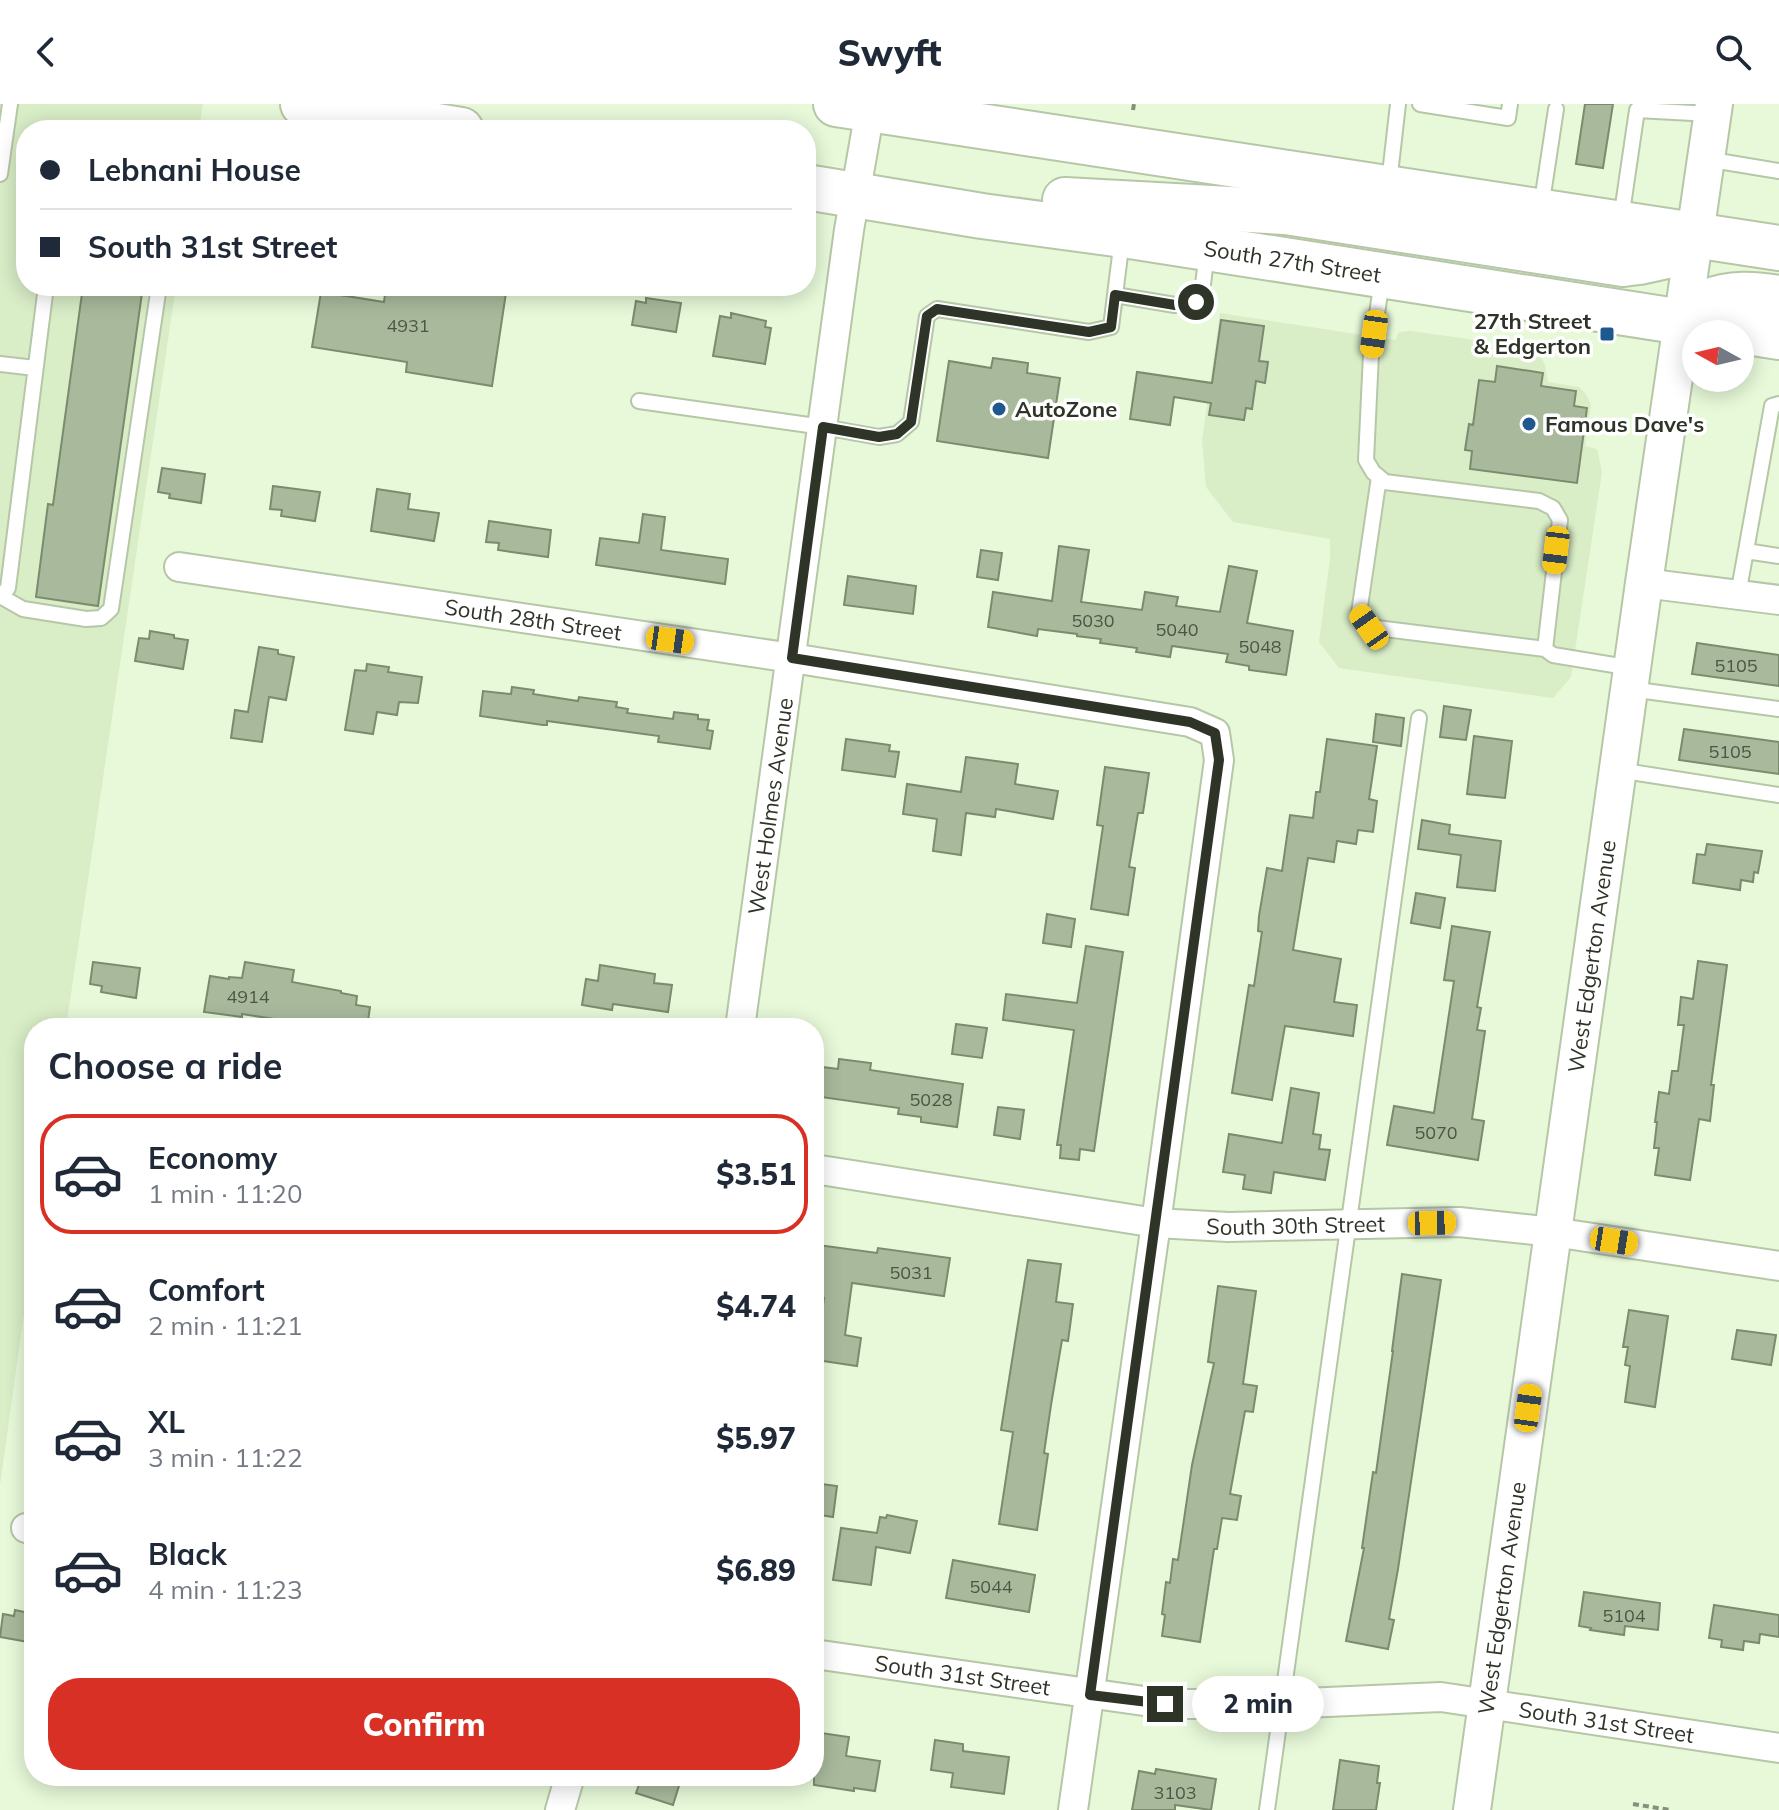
<!DOCTYPE html>
<html lang="en">
<head>
<meta charset="utf-8">
<style>
	body { margin:0; font-family:Mulish,sans-serif; background:#f2f2f3; color:#1f2937; height:100vh; display:flex; flex-direction:column; font-size:30px; white-space:nowrap }
	* { box-sizing:border-box; margin:0 }
	p { font-size:26px; color:#747a83 }
	.icon { flex:none; width:44px; height:44px; fill:none; stroke:currentColor; stroke-width:2; stroke-linecap:round; stroke-linejoin:round }
	.map { position:relative; flex:1; overflow:hidden }
	.drawer { position:absolute; left:24px; top:914px; width:800px; height:768px; display:flex; flex-direction:column; background:#fff; border-radius:32px; box-shadow:0 4px 20px #0003 }
	.drawer>* { flex:none }
	.top-card { position:absolute; left:16px; top:16px; width:800px; height:176px; border-radius:32px; box-shadow:0 4px 20px #0003; display:grid; align-content:center; height:176px; padding:0 24px; background:#fff }
	.needle { width:52px; rotate:278deg }
	.controls { position:absolute; left:1682px; top:216px; display:grid; gap:16px }
	.controls a { display:grid; place-items:center; width:72px; height:72px; border-radius:50%; background:#fff; box-shadow:0 4px 20px #0003; font-size:40px }
	.end { position:absolute; width:36px; height:36px; margin:-18px; border:10px solid #2e3428; background:#fff; box-shadow:0 0 0 4px #fff }
	.from { border-radius:50% }
	.bubble { position:absolute; height:56px; border-radius:28px; background:#fff; box-shadow:0 4px 20px #0003; font-size:26px; font-weight:800; line-height:56px; text-align:center }
	.car { position:absolute; width:24px; height:48px; margin:-24px -12px; border-radius:10px; box-shadow:0 0 6px 2px #0007; background:linear-gradient(#f5c518 24%,#345 0 40%,#f5c518 0 76%,#345 0 86%,#f5c518 0) }
	.top-card b { display:flex; align-items:center; gap:28px; height:76px; font-size:30px }
	.top-card b+b { border-top:2px solid #e0e1e3 }
	.top-card i { width:20px; height:20px; background:#1f2937 }
	ul { padding:0; list-style:none }
	li { display:flex; align-items:center; gap:24px; height:120px; margin:0 16px 12px; padding:0 8px; border:4px solid transparent; border-radius:32px }
	li div { flex:1 }
	li b { display:block; font-size:30px }
	li em { font-style:normal; font-weight:800 }
	li.selected { border-color:#d93025 }
	li>.icon { width:72px; height:72px; stroke-width:1.5 }
	h2 { padding:0 24px; font-size:36px; line-height:96px }
	.button { display:flex; gap:16px; margin-top:auto; padding:16px 24px }
	.button a { flex:1; height:92px; border-radius:32px; background:#d93025; color:#fff; font-size:32px; font-weight:800; line-height:92px; text-align:center }
	header { display:flex; justify-content:space-between; align-items:center; height:104px; padding:0 24px; background:#fff; font-size:36px; font-weight:800 }
	.map>svg:first-child { display:block }
</style>
</head>
<body>
<header><svg class="icon" aria-label="back" viewBox="0 0 24 24"><path d="M15 5l-7 7 7 7"/></svg>Swyft<svg class="icon" aria-label="search" viewBox="0 0 24 24"><circle cx="10" cy="10" r="6"/><path d="M15 15l6 6"/></svg></header>
<div class="map">
<svg width="1779" height="1706" viewBox="0 0 1779 1706">
	<rect width="100%" height="100%" fill="#e7f9d9"/>
	<path fill="#d9edc7" d="M0 0H203L199 26H26V182H176L66 924H34V1139L0 1381Z
		M1220 209 1395 236 1399 228 1410 227 1476 236 1477 244 1541 253 1545 261 1548 278 1579 283 1586 290 1591 301 1585 342 1597 345 1602 368 1571 573 1553 594 1339 564 1319 538 1330 455V435L1233 418 1206 383 1202 336Z"/>
	<path fill="#a9ba9c" stroke="#7b8b6e" stroke-width="2" d="M1585 0H1613L1603 64 1576 60Z
		M83 182H143L98 502 36 493 48 400 53 401Z
		M386 182H507L492 282 406 268 407 258 312 243 321 188 384 198Z
		M646 194 681 199 676 228 632 221 636 197 646 199Z
		M731 209 766 217 765 223 771 224 765 260 713 252 720 212 731 214Z
		M1221 216 1264 222 1259 257 1268 258 1265 279 1256 277 1252 305 1246 304 1244 316 1209 311 1211 299 1174 293 1170 321 1130 315 1137 268 1212 279Z
		M993 254 1028 259 1027 269 1060 274 1048 354 937 337 949 257 991 264Z
		M1497 262 1543 269 1541 282 1576 287 1574 302 1587 304 1577 379 1470 365 1472 347 1465 346 1469 320 1473 321 1479 276 1495 278Z
		M162 364 205 370 201 399 169 394 170 390 158 388Z
		M273 382 320 388 315 417 281 412 282 406 270 405Z
		M377 385 410 390 408 405 439 409 434 437 371 427Z
		M643 410 665 413 661 446 728 455 725 480 596 461 600 434 639 439Z
		M489 417 551 426 548 453 498 446 499 439 486 438Z
		M1059 442 1089 446 1081 498 1142 506 1145 488 1178 493 1176 502 1220 508 1229 462 1257 467 1247 519 1293 527 1286 571 1249 566V562L1226 558 1228 550 1172 542 1170 553 1136 548 1137 544 1100 539 1101 535 1077 532V530L1038 525 1037 532 988 523 993 488 1052 497Z
		M981 446 1002 449 998 476 977 473Z
		M848 472 916 482 913 510 844 501Z
		M150 527 174 531V534L188 536 183 565 135 557 139 534 149 535Z
		M1697 539 1779 551V582L1692 570Z
		M259 543 278 546V550L294 553 286 596 269 593 262 638 231 634 235 606 248 608Z
		M367 560 389 563 388 568 422 573 418 599 399 598 397 611 377 608 373 630 345 626 355 566 366 567Z
		M512 583 534 586 533 590 578 597 579 593 617 598 616 603 628 605 627 609 673 615 674 608 698 611V615L709 616 707 626 713 627 710 645 658 638 659 632 547 617V621H543L480 612 483 587 511 590Z
		M1444 602 1471 606 1466 636 1440 633Z
		M1376 610 1404 614 1401 642 1373 638Z
		M1684 625 1779 638V670L1679 656Z
		M1474 632 1512 637 1505 694 1467 690Z
		M846 635 890 641 889 647 899 648 895 673 842 666Z
		M1327 635 1377 642 1369 695 1377 697 1373 728 1358 726 1356 740 1337 737 1334 758 1308 754 1293 846 1341 855 1334 898 1357 901 1353 932 1285 922 1272 996 1232 989 1249 881 1254 882 1262 828 1258 827 1259 812 1267 764 1282 767 1290 711 1313 714 1316 688H1320Z
		M966 653 1018 660 1015 680 1058 687 1053 715 996 705 995 713 966 709 961 751 933 747 937 715 903 710 907 680 961 688Z
		M1105 663 1149 669 1143 709H1138L1129 763 1135 764 1128 811 1091 805 1103 722 1097 721Z
		M1422 716 1450 721 1449 730 1501 737 1495 787 1457 783 1461 751 1418 745Z
		M1707 740 1762 747 1758 769 1754 768 1753 778 1741 776 1740 786 1693 779 1697 750 1705 751Z
		M1416 789 1445 794 1440 824 1411 819Z
		M1047 810 1075 815 1071 843 1043 839Z
		M1452 822 1490 828 1477 903 1481 904 1477 926 1485 927 1472 1015 1484 1017 1478 1056 1387 1041 1394 1002 1434 1009 1454 877 1444 876Z
		M1086 842 1123 848 1094 1047 1080 1045 1079 1056 1060 1054 1061 1041H1057L1074 926 1003 916 1006 890 1077 899Z
		M1698 857 1727 861 1711 981H1714L1710 1017 1699 1015 1690 1076 1655 1071 1659 1044H1654L1657 1018H1655L1659 988 1669 990 1672 967H1678L1684 921H1678L1681 893 1693 895Z
		M93 858 140 864 136 894 101 888 102 882 90 880Z
		M245 858 294 866 292 878 341 887V889L357 892 356 901 370 903 367 924H332L242 910V913L204 908 210 872 229 875V873L242 874Z
		M600 861 655 870 654 879 672 881 668 908 613 900 612 906 582 901 586 875 598 877Z
		M956 920 987 924 982 954 952 950Z
		M839 955 871 959 870 966 963 980 957 1023 921 1018V1013L898 1010 899 1004 814 992V962L838 965Z
		M1291 984 1319 989 1313 1030 1321 1031 1319 1045 1330 1046 1325 1076 1274 1068 1271 1089 1243 1085 1245 1071 1223 1068 1229 1030 1282 1039Z
		M998 1003 1024 1006 1020 1035 994 1031Z
		M818 1141 877 1149 878 1144 950 1154 944 1192 852 1179 845 1231 861 1234 857 1262 816 1256 824 1194 814 1193V1173Z
		M1028 1156 1061 1160 1056 1198 1073 1200 1068 1237 1062 1236 1051 1301 1044 1349 1048 1350 1037 1426 999 1420 1013 1328 1001 1326Z
		M1402 1170 1441 1176 1398 1465 1389 1515 1394 1516 1388 1545 1346 1537 1364 1444H1362L1373 1368 1376 1369 1393 1247H1392Z
		M1218 1182 1256 1187 1243 1280 1257 1282 1253 1308 1245 1307 1230 1390 1241 1392 1237 1416 1222 1414 1217 1445H1214L1200 1538 1162 1532 1165 1511 1162 1510 1166 1478 1170 1479 1173 1455 1178 1456 1192 1361 1214 1259 1208 1258Z
		M1629 1206 1668 1212 1655 1303 1625 1298 1630 1262 1625 1261 1628 1243H1623Z
		M1737 1226 1776 1231 1771 1261 1732 1255Z
		M814 1379 837 1382 833 1413 814 1410Z
		M887 1411 917 1417 910 1449 876 1443 871 1481 833 1476 841 1424 877 1429 880 1413 886 1414Z
		M953 1456 1035 1471 1029 1508 946 1494Z
		M1584 1488 1660 1499 1658 1526 1625 1522 1624 1531 1590 1526 1591 1524 1579 1522Z
		M1714 1501 1779 1511V1533L1760 1530 1759 1539 1744 1537 1743 1546 1721 1543 1722 1536 1709 1534Z
		M15 1506 34 1510V1539L0 1533 3 1510 14 1512Z
		M814 1628 849 1633 846 1652 880 1657 875 1687 854 1684V1687L814 1681Z
		M935 1636 963 1640V1647L1009 1653 1004 1690 951 1683 953 1669 931 1666Z
		M1340 1656 1379 1662 1377 1679H1380L1376 1706H1333Z
		M1156 1665 1216 1675 1211 1706 1175 1701V1706H1132L1139 1667 1155 1670Z
		M642 1672H682L673 1701 636 1689Z"/>
	<g fill="none" stroke-linecap="round" stroke-linejoin="round">
		<g stroke="#b6c7a8" stroke-width="18">
			<path id="service" d="M1420 0 1508 14 1510 0
				M1706 55 1779 67
				M0 70 10 0
				M1389 79 1398 0
				M1541 104 1556 5
				M1621 115 1637 6 1711 10
				M1382 176 1371 250 1366 356 1373 368 1385 378 1539 397 1553 404 1560 416 1545 545 1553 551 1632 564
				M1115 191 1175 201 1196 198 1202 189 1207 147
				M0 260 35 264
				M639 297 823 323 879 333 897 330 911 318 927 212 937 205 1089 228 1111 223 1122 135
				M1379 373 1359 509 1369 523 1545 545
				M1746 447 1779 452
				M1738 491 1772 302 1779 300
				M0 493 8 484 46 182
				M2 493 23 505 86 515 101 514 111 505 159 182
				M1630 585 1779 605
				M1618 666 1779 691
				M1267 1706 1419 614"/>
		</g>
		<g stroke="#b6c7a8" stroke-width="32">
			<g id="minor">
				<path id="s1" d="M179 463 792 554 1190 618 1215 629 1219 656 1156 1119 1073 1706"/>
				<path d="M1644 479 1779 496"/>
				<path id="s2" d="M740 924 849 126 870 6"/>
				<path id="s3" d="M814 1065 1156 1119 1228 1123 1459 1118 1553 1128 1779 1162"/>
				<path d="M26 1424 34 1425"/>
				<path id="s4" d="M814 1550 1165 1600H1282L1441 1593 1779 1644"/>
				<path d="M560 1706 570 1672"/>
			</g>
		</g>
		<g stroke="#b6c7a8" stroke-width="40">
			<g id="tertiary">
				<path id="s5" d="M1472 1706 1644 479 1714 0"/>
			</g>
		</g>
		<g stroke="#b6c7a8" stroke-width="48">
			<g id="primary">
				<path d="M303 0 461 26"/>
				<path d="M836 0 1779 144"/>
				<path id="s6" d="M806 83 982 112 1123 131 1779 233"/>
				<path d="M1065 96 1286 108 1623 160 1639 158 1671 151 1694 131"/>
				<path d="M1682 218C1689 211 1698 202 1707 198 1731 188 1755 190 1779 194"/>
			</g>
		</g>
		<path stroke="#84907a" stroke-width="4" stroke-dasharray="6 4" stroke-linecap="butt" d="M1133 6 1134 0
			M1633 1700 1670 1706"/>
		<use href="#service" stroke="#fff" stroke-width="14"/>
		<use href="#minor" stroke="#fff" stroke-width="28"/>
		<use href="#tertiary" stroke="#fff" stroke-width="36"/>
		<use href="#primary" stroke="#fff" stroke-width="44"/>
	</g>
	<g fill="none" stroke-linecap="round" stroke-linejoin="round">
		<path stroke="#2e3428" stroke-width="10" d="M1165 1600 1090 1591 1219 656 1215 629 1190 618 792 554 823 323 879 333 897 330 911 318 927 212 937 205 1089 228 1111 223 1115 191 1175 201 1196 198"/>
	</g>
	<g fill="#1f588f" stroke="#fff" stroke-width="3">
		<rect x="1599" y="222" width="16" height="16" rx="4"/>
		<circle cx="999" cy="305" r="8"/>
		<circle cx="1529" cy="320" r="8"/>
	</g>
	<g text-anchor="middle" dominant-baseline="central" stroke-width="7" stroke-linejoin="round" paint-order="stroke">
		<g font-size="18" fill="#4d5645">
			<text x="408" y="221">4931</text>
			<text x="1093" y="516">5030</text>
			<text x="1177" y="525">5040</text>
			<text x="1260" y="542">5048</text>
			<text x="1736" y="561">5105</text>
			<text x="1730" y="647">5105</text>
			<text x="248" y="892">4914</text>
			<text x="931" y="995">5028</text>
			<text x="1436" y="1028">5070</text>
			<text x="911" y="1168">5031</text>
			<text x="991" y="1482">5044</text>
			<text x="1624" y="1511">5104</text>
			<text x="1175" y="1688">3103</text>
		</g>
		<g font-size="22" fill="#2e3428" stroke="#fff">
			<text stroke="none"><textPath href="#s6" startOffset="492">South 27th Street</textPath></text>
			<text stroke="none"><textPath href="#s1" startOffset="358">South 28th Street</textPath></text>
			<text stroke="none"><textPath href="#s2" startOffset="224">West Holmes Avenue</textPath></text>
			<text stroke="none"><textPath href="#s5" startOffset="862">West Edgerton Avenue</textPath></text>
			<text stroke="none"><textPath href="#s3" startOffset="486">South 30th Street</textPath></text>
			<text stroke="none"><textPath href="#s5" startOffset="214">West Edgerton Avenue</textPath></text>
			<text stroke="none"><textPath href="#s4" startOffset="150">South 31st Street</textPath></text>
			<text stroke="none"><textPath href="#s4" startOffset="798">South 31st Street</textPath></text>
		</g>
		<g font-size="22" font-weight="bold" fill="#2e3428" stroke="#fff" text-anchor="start">
			<text x="1591" y="217" text-anchor="end">27th Street<tspan x="1591" dy="25">&amp; Edgerton</tspan></text>
			<text x="1015" y="305">AutoZone</text>
			<text x="1545" y="320">Famous Dave's</text>
		</g>
	</g>
</svg>
<div class="controls">
<a><svg class="needle" viewBox="-14 -14 28 28"><path d="M0-13l5 13h-10z" fill="#e53935"/><path d="M0 13l5-13h-10z" fill="#747a83"/></svg></a>
</div>
<i class="end from" style="left:1196px;top:198px"></i>
<i class="end" style="left:1165px;top:1600px"></i>
<div class="bubble" style="left:1192px;top:1572px;width:132px">2 min</div>
<i class="car" style="left:1374px;top:230px;rotate:188deg"></i>
<i class="car" style="left:1556px;top:446px;rotate:187deg"></i>
<i class="car" style="left:1369px;top:523px;rotate:325deg"></i>
<i class="car" style="left:670px;top:536px;rotate:98deg"></i>
<i class="car" style="left:1432px;top:1119px;rotate:89deg"></i>
<i class="car" style="left:1614px;top:1137px;rotate:99deg"></i>
<i class="car" style="left:1528px;top:1304px;rotate:8deg"></i>
<div class="top-card">
<b><i class="from"></i>Lebnani House</b>
<b><i></i>South 31st Street</b>
</div>
<section class="drawer">
<h2>Choose a ride</h2>
<ul>
<li class="selected"><svg class="icon" aria-label="car" viewBox="0 0 24 24"><path d="M5 17H2v-5l4-1 3-4h7l3 4 3 1v5h-3M9 17h6M6 11h13"/><circle cx="7" cy="17" r="2"/><circle cx="17" cy="17" r="2"/></svg><div><b>Economy</b><p>1 min · 11:20</p></div><em>$3.51</em></li>
<li><svg class="icon" aria-label="car" viewBox="0 0 24 24"><path d="M5 17H2v-5l4-1 3-4h7l3 4 3 1v5h-3M9 17h6M6 11h13"/><circle cx="7" cy="17" r="2"/><circle cx="17" cy="17" r="2"/></svg><div><b>Comfort</b><p>2 min · 11:21</p></div><em>$4.74</em></li>
<li><svg class="icon" aria-label="car" viewBox="0 0 24 24"><path d="M5 17H2v-5l4-1 3-4h7l3 4 3 1v5h-3M9 17h6M6 11h13"/><circle cx="7" cy="17" r="2"/><circle cx="17" cy="17" r="2"/></svg><div><b>XL</b><p>3 min · 11:22</p></div><em>$5.97</em></li>
<li><svg class="icon" aria-label="car" viewBox="0 0 24 24"><path d="M5 17H2v-5l4-1 3-4h7l3 4 3 1v5h-3M9 17h6M6 11h13"/><circle cx="7" cy="17" r="2"/><circle cx="17" cy="17" r="2"/></svg><div><b>Black</b><p>4 min · 11:23</p></div><em>$6.89</em></li>
</ul>
<div class="button"><a>Confirm</a></div>
</section>
</div>
</body>
</html>
